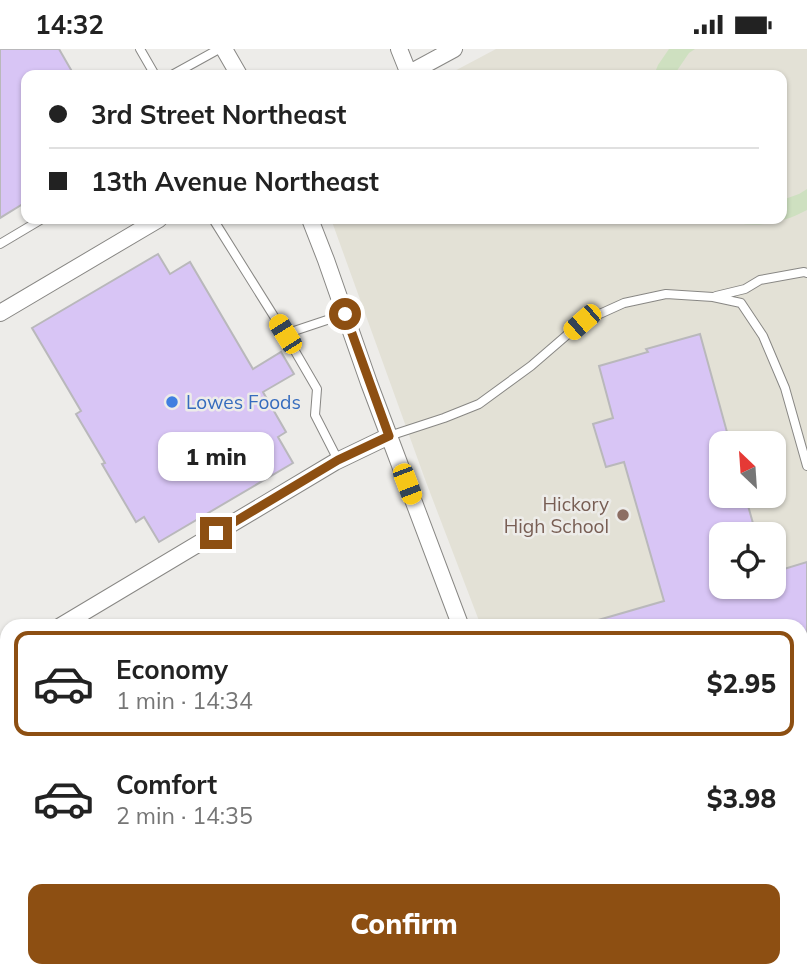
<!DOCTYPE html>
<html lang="en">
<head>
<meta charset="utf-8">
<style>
	body { margin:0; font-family:Mulish,sans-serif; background:#f2f2f2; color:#222; height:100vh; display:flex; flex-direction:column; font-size:26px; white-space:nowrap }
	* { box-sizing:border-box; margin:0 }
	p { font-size:23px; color:#767676 }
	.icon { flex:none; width:38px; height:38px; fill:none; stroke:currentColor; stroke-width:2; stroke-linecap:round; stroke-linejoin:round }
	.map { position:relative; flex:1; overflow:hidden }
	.details { position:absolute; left:0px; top:570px; width:808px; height:359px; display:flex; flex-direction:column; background:#fff; border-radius:21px 21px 0 0; box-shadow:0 2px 5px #0004 }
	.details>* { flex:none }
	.hud { position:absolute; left:21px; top:21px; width:766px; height:154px; border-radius:14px; box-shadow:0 2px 5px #0004; display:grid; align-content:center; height:154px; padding:0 28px; background:#fff }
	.needle { width:46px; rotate:335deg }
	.fabs { position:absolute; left:709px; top:382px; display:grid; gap:14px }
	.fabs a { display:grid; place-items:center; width:77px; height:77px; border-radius:14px; background:#fff; box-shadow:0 2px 5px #0004; font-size:35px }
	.end { position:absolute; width:32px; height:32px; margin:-16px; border:9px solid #8d4f12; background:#fff; box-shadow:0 0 0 4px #fff }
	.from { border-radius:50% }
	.bubble { position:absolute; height:49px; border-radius:14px; background:#fff; box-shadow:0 2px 5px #0004; font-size:23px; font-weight:800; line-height:49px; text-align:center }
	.car { position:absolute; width:21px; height:42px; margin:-21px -10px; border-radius:9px; box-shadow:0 0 5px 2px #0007; background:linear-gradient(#f5c518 24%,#345 0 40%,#f5c518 0 76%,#345 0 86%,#f5c518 0) }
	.hud b { display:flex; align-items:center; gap:24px; height:66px; font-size:26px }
	.hud b+b { border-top:2px solid #e0e0e0 }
	.hud i { width:18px; height:18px; background:#222 }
	ul { padding:12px 0 0; list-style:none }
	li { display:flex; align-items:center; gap:21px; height:105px; margin:0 14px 10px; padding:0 14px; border:4px solid transparent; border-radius:14px }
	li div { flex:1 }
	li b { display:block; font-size:26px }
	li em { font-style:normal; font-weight:800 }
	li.selected { border-color:#8d4f12 }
	li>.icon { width:63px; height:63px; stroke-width:1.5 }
	.action { display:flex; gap:14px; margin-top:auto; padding:14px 28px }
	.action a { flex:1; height:80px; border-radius:14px; background:#8d4f12; color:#fff; font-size:28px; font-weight:800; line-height:80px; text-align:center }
	.status { display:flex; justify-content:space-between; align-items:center; height:49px; padding:0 35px; background:#fff; direction:ltr }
	.status svg { height:19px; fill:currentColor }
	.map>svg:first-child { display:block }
</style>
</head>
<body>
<div class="status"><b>14:32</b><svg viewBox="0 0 49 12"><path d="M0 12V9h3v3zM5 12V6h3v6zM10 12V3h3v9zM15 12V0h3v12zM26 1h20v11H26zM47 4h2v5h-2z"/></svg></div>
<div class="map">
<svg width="807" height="928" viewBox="0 0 807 928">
	<rect width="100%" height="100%" fill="#edece9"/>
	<path fill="#e3e1d6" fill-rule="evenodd" d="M496 0H807V928H613L611 922H802V578L481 577 426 433 331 170H782V26H447ZM721 394H774V446H721ZM721 485H774V537H721Z"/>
	<path fill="#cee0c0" d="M669 0H695L689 4 674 26H654L658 16Z
		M807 140V161C779 176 751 180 721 170H782V151L799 145Z"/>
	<path fill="#d8c5f5" stroke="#b9b8bb" stroke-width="2" d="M0 0H59L74 26H26V153L0 169Z
		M158 205 170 225 190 213 253 320 281 303 294 325 263 343 286 383 278 388 293 414 159 493 144 468 136 473 102 415 105 414 76 365 81 362 32 279Z
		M700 285 730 394H721V446H745L756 485H721V537H774V523L807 513V800L802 802V578H574L664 552 624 413 606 418 593 375 613 369 599 317 648 303 646 300Z"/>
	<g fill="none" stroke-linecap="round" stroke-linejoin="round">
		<g stroke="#888784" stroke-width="10">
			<path id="service" d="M140 0 155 26
				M172 26 219 0
				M213 170 285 285 317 340 315 366 338 411
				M0 195 42 170
				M716 247 745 240 760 231 804 223 807 224
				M285 285 345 265
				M389 387 444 369 479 355 531 317 582 273 624 254 666 245 713 248 741 254 763 287 785 339 807 417
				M0 643 7 648
				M802 849 807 848"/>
		</g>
		<g stroke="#888784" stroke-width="18">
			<path id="minor" d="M224 0 239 26
				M399 0 409 25
				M406 26 454 0
				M310 170 326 211 369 334 461 578
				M0 264 159 170
				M59 578 335 413 389 387
				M0 620 7 613
				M582 922 584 928"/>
		</g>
		<g stroke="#888784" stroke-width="26">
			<path id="primary" d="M0 886 7 892
				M42 922 49 928"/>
		</g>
		<use href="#service" stroke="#fff" stroke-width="8"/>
		<use href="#minor" stroke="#fff" stroke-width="16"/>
		<use href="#primary" stroke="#fff" stroke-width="24"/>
	</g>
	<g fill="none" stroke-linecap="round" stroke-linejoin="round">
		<path stroke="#8d4f12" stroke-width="9" d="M216 484 338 411 389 387 345 265"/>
	</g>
	<circle fill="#3f7fe0" stroke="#edece9" stroke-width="2.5" cx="172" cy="353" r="7"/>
	<circle fill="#8d6e63" stroke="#edece9" stroke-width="2.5" cx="623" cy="466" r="7"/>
	<g text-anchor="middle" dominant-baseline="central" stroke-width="5" stroke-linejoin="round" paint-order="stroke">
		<g font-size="19" fill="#366cbe" stroke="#edece9" text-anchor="start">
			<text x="186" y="353">Lowes Foods</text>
		</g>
		<g font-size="19" fill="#785e54" stroke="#edece9" text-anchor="end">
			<text x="609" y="455">Hickory<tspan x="609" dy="22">High School</tspan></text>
		</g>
	</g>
</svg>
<div class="fabs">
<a><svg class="needle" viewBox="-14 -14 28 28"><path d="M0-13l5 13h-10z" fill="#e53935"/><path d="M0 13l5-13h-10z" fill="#767676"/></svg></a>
<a><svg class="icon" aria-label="locate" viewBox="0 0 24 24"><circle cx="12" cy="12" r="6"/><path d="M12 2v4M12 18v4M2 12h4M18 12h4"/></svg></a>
</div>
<i class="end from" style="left:345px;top:265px"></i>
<i class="end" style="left:216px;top:484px"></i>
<div class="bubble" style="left:158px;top:383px;width:116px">1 min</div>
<i class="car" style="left:582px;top:273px;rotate:229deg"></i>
<i class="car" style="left:285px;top:285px;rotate:328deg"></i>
<i class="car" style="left:407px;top:435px;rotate:159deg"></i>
<div class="hud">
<b><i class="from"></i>3rd Street Northeast</b>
<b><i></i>13th Avenue Northeast</b>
</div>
<section class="details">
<ul>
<li class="selected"><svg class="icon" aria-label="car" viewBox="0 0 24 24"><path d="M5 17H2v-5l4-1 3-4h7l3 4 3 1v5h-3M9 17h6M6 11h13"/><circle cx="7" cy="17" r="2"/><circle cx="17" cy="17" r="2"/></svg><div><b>Economy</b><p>1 min · 14:34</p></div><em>$2.95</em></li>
<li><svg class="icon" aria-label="car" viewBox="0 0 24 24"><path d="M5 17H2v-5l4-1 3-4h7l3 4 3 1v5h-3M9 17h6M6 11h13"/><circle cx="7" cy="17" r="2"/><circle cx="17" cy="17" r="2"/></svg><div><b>Comfort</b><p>2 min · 14:35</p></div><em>$3.98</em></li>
</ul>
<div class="action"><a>Confirm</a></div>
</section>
</div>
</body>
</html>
